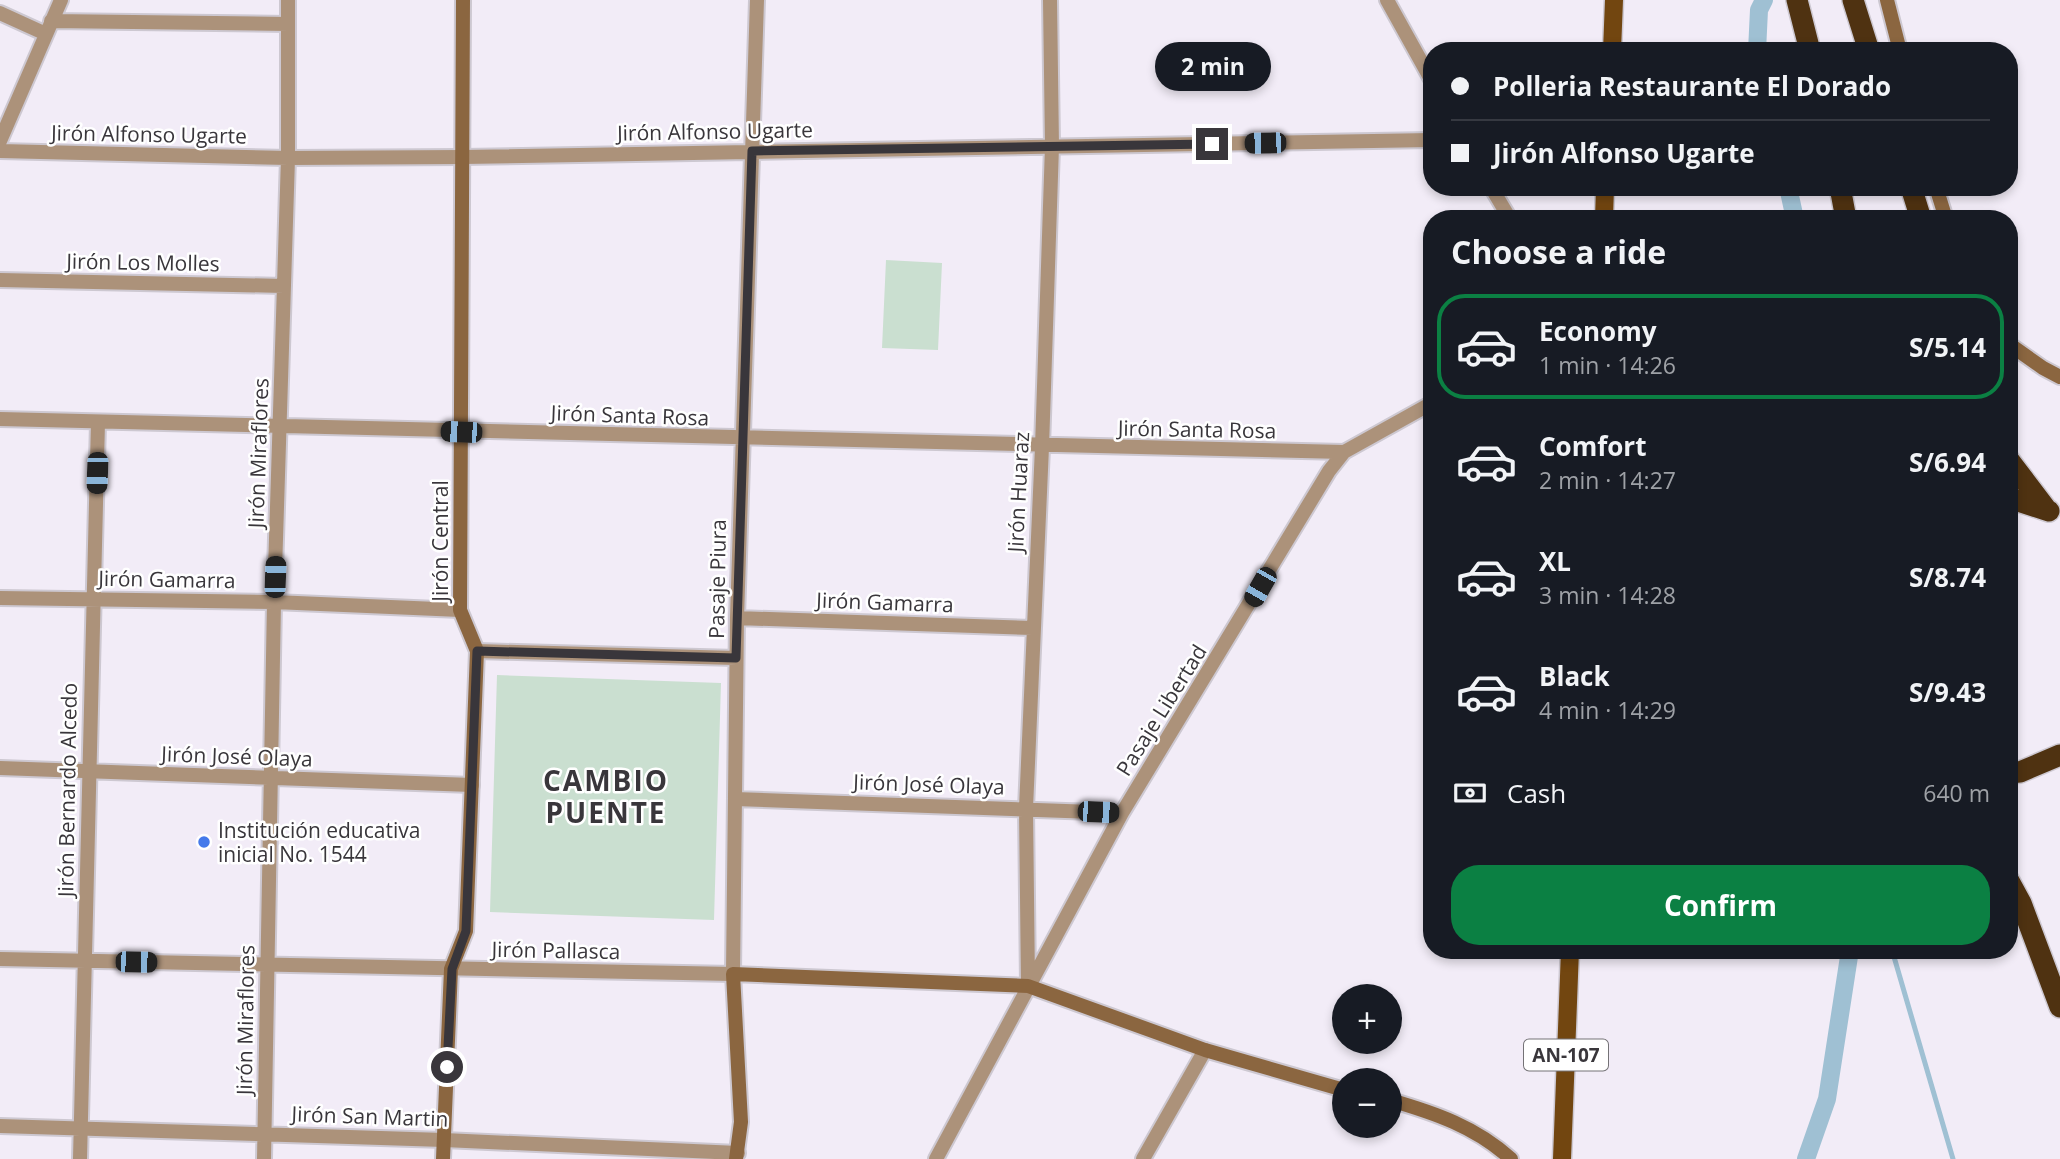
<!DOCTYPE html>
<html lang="en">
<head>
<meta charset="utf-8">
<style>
	body { margin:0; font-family:"Open Sans",sans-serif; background:#20242c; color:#f1f3f6; height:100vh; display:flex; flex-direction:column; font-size:26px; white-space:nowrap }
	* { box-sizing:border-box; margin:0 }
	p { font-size:23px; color:#9ea1a6 }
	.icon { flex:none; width:38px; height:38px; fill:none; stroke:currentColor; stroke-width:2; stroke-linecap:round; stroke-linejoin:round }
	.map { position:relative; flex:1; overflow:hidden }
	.details { position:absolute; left:1423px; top:210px; width:595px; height:749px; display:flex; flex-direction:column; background:#171b24; border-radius:28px; box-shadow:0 4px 10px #0003 }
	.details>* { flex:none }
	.top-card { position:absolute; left:1423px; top:42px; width:595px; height:154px; border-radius:28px; box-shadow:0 4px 10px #0003; display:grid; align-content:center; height:154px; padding:0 28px; background:#171b24 }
	.controls { position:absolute; left:1332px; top:984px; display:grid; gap:14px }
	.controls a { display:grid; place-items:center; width:70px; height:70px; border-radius:50%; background:#171b24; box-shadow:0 4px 10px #0003; font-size:35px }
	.end { position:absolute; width:32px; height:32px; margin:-16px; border:9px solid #39363b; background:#fff; box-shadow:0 0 0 4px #fff }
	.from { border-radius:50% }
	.bubble { position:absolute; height:49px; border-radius:24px; background:#171b24; box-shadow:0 4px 10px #0003; font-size:23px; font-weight:700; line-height:49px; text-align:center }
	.car { position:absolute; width:21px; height:42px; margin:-21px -10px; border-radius:9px; box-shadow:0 0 5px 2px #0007; background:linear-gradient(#222 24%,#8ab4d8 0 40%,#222 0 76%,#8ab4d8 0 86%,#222 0) }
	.top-card b { display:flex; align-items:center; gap:24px; height:66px; font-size:26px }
	.top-card b+b { border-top:2px solid #363941 }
	.top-card i { width:18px; height:18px; background:#f1f3f6 }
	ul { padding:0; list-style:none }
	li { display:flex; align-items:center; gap:21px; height:105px; margin:0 14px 10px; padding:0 14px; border:4px solid transparent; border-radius:28px }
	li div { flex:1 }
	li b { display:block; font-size:26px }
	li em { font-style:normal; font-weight:700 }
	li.selected { border-color:#0b8043 }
	li>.icon { width:63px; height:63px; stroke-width:1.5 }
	h2 { padding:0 28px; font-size:32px; line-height:84px }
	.pay { display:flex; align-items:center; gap:18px; height:77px; padding:0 28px; font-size:26px }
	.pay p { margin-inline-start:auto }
	.button { display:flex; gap:14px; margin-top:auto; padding:14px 28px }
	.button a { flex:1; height:80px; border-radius:28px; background:#0b8043; color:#fff; font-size:28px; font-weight:700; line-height:80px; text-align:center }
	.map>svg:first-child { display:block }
</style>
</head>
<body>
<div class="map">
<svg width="2060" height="1159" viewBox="0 0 2060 1159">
	<rect width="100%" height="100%" fill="#f2ecf7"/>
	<path fill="#cadfd0" d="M886 260 942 263 938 350 882 348Z
		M497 675 721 683 714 920 490 912Z"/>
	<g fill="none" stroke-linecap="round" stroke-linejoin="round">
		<path stroke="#9fc0d3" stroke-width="5" d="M1892 950 1953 1159"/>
		<path stroke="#9fc0d3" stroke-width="18" d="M1757 51 1759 10 1764 0
			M1788 187 1795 219
			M1806 1159 1827 1099 1850 950"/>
		<g stroke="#cdc8d1" stroke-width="18">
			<path id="street" d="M1387 0 1432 81
				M0 13 46 34
				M51 21 288 24
				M0 141 61 0
				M0 151 288 158 463 157 1432 140
				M1491 187 1510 219
				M0 280 284 286
				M0 419 1344 452
				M0 598 274 602 460 610
				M737 618 1032 628
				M477 651 736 658
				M0 768 472 785
				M735 799 1122 813
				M0 959 733 974 737 618 757 0
				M1028 986 1026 808 1042 447 1052 146 1050 0
				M0 1126 444 1140 738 1153
				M80 1159 98 422
				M264 1159 274 602 288 158V0
				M936 1159 1122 813 1329 471 1344 452 1432 403
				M1143 1159 1205 1050"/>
		</g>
		<g stroke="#cdc8d1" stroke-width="18">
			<path id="secondary" d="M1887 0 1900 51
				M1936 187 1946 219
				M2009 344 2043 368 2060 377
				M1390 1100C1435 1113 1476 1127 1511 1159
				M443 1159 451 969 466 931 477 651 460 610 463 0
				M736 1159 741 1122 733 974 1028 986 1205 1050 1344 1090"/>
		</g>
		<g stroke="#cdc8d1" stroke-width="21">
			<path id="primary" d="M1612 51 1614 0
				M1604 219 1605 187
				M1562 1159 1570 950"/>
		</g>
		<g stroke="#cdc8d1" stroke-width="24">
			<path id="highway" d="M1797 0 1810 51
				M1853 0 1869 51
				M1840 187 1846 219
				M1911 187 1921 219
				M2009 460 2047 510
				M2009 498 2049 511
				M2009 773 2020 772 2060 755
				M2009 881 2021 903 2060 1007"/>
		</g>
		<use href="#street" stroke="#ac927a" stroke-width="14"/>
		<use href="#secondary" stroke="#8b6640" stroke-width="14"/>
		<use href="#primary" stroke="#724610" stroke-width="18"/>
		<use href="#highway" stroke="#4f3211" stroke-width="21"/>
	</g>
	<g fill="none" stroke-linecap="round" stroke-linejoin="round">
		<path stroke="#39363b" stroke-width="9" d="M447 1067 452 969 466 931 477 651 736 658 752 151 1212 144"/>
	</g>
	<circle fill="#4479ea" stroke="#fff" stroke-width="2.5" cx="204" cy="842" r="7"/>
	<g text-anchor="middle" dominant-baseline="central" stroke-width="5" stroke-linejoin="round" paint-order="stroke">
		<rect fill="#fff" stroke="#747276" stroke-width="2" x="1524" y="1039.5" width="84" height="31" rx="5"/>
		<g font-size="19" font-weight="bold" fill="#39363b">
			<text x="1566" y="1055">AN-107</text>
		</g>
		<g font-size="21" fill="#39363b" stroke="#fff">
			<text transform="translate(715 131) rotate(-1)">Jirón Alfonso Ugarte</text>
			<text transform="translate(149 134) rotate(1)">Jirón Alfonso Ugarte</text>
			<text transform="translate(143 262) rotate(1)">Jirón Los Molles</text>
			<text transform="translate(630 415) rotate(2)">Jirón Santa Rosa</text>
			<text transform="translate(1197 429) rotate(1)">Jirón Santa Rosa</text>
			<text transform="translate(258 453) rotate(-88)">Jirón Miraflores</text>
			<text transform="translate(1018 492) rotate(-87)">Jirón Huaraz</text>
			<text transform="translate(440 541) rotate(-90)">Jirón Central</text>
			<text transform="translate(167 579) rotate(1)">Jirón Gamarra</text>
			<text transform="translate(717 579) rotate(-89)">Pasaje Piura</text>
			<text transform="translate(885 602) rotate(2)">Jirón Gamarra</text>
			<text transform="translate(1161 710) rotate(-58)">Pasaje Libertad</text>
			<text transform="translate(237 756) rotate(2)">Jirón José Olaya</text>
			<text transform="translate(929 784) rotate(2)">Jirón José Olaya</text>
			<text transform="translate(67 790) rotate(-89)">Jirón Bernardo Alcedo</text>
			<text transform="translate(556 950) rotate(1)">Jirón Pallasca</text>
			<text transform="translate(245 1020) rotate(-89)">Jirón Miraflores</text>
			<text transform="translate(370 1116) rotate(2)">Jirón San Martin</text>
		</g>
		<g font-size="21" fill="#39363b" stroke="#fff" text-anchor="start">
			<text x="218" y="830">Institución educativa<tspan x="218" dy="24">inicial No. 1544</tspan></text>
		</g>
		<g font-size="28" font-weight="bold" letter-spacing="2" fill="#39363b" stroke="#fff">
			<text x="606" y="780">CAMBIO<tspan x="606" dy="32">PUENTE</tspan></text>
		</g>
	</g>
</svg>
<div class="controls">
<a>+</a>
<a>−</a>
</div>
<i class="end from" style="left:447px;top:1067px"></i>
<i class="end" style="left:1212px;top:144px"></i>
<div class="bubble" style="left:1155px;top:42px;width:116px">2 min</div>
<i class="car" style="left:1265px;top:143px;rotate:269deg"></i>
<i class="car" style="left:461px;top:432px;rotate:272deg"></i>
<i class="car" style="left:97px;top:473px;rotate:182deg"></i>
<i class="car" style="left:275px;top:577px;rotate:2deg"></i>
<i class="car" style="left:1260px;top:587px;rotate:210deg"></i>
<i class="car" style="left:1098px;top:812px;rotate:92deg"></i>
<i class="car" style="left:136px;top:962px;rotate:91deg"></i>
<div class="top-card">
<b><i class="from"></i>Polleria Restaurante El Dorado</b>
<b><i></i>Jirón Alfonso Ugarte</b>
</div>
<section class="details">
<h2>Choose a ride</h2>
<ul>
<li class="selected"><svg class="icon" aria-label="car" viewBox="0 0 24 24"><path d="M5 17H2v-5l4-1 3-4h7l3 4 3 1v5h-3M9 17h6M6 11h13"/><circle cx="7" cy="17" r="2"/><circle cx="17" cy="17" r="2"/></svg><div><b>Economy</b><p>1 min · 14:26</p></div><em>S/5.14</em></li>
<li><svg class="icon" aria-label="car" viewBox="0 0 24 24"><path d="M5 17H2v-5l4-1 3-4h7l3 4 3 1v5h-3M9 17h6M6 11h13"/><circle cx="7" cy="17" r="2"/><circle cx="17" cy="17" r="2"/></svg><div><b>Comfort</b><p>2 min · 14:27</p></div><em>S/6.94</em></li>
<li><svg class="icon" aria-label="car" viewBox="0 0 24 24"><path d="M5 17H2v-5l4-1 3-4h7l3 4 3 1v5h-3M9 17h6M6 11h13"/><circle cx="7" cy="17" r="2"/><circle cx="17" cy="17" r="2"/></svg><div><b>XL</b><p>3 min · 14:28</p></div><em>S/8.74</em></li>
<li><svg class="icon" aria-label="car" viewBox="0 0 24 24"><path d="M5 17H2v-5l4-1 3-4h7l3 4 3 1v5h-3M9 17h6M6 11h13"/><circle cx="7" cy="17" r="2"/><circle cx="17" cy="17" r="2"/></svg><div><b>Black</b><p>4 min · 14:29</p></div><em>S/9.43</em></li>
</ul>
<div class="pay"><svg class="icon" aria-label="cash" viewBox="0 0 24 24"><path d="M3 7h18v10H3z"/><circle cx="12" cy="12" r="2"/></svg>Cash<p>640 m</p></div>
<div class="button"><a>Confirm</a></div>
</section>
</div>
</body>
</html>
